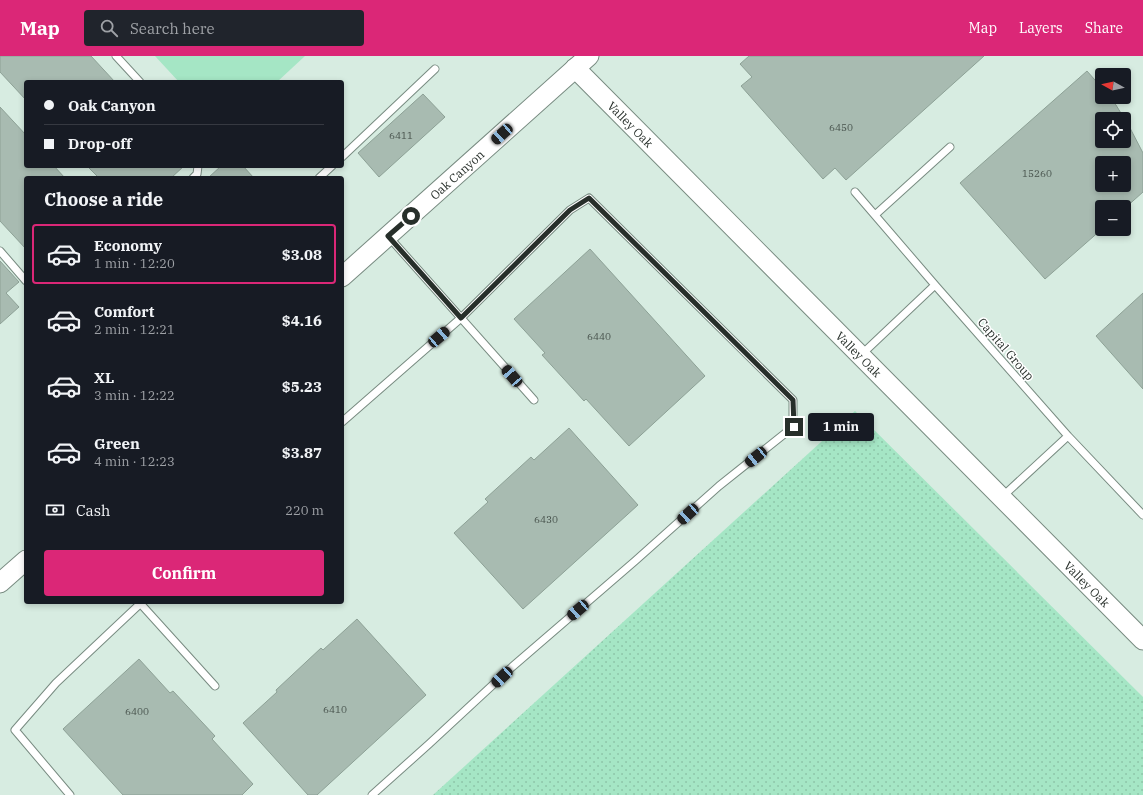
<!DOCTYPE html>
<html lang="en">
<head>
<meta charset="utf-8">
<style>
	body { margin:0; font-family:"IBM Plex Serif",serif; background:#20242c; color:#f1f3f6; height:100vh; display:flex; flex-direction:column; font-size:15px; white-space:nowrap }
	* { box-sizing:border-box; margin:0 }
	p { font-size:13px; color:#9ea1a6 }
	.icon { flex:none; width:22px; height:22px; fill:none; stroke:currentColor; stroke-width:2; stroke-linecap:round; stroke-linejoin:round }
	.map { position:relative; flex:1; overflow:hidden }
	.drawer { position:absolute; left:24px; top:120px; width:320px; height:428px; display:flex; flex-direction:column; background:#171b24; border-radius:4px; box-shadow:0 2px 6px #0003 }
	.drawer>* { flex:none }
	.guide { position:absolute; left:24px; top:24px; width:320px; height:88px; border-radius:4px; box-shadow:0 2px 6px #0003; display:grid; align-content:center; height:88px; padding:0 20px; background:#171b24 }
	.needle { width:26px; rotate:278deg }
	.buttons { position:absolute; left:1095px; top:12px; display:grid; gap:8px }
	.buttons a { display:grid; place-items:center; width:36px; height:36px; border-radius:4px; background:#171b24; box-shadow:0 2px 6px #0003; font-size:20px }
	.end { position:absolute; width:18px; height:18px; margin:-9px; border:5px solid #272f2a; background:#fff; box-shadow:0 0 0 2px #fff }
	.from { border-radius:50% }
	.bubble { position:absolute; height:28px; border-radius:4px; background:#171b24; box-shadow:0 2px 6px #0003; font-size:13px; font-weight:700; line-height:28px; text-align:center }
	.car { position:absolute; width:12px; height:24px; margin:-12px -6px; border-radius:5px; box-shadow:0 0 3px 1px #0007; background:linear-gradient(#222 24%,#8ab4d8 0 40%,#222 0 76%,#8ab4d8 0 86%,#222 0) }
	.guide b { display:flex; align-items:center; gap:14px; height:38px; font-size:15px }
	.guide b+b { border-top:1px solid #363941 }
	.guide i { width:10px; height:10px; background:#f1f3f6 }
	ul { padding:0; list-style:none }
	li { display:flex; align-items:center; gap:12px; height:60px; margin:0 8px 6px; padding:0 12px; border:2px solid transparent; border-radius:4px }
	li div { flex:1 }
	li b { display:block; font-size:15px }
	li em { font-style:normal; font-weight:700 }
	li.active { border-color:#db2777 }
	li>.icon { width:36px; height:36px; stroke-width:1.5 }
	h2 { padding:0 20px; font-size:18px; line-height:48px }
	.pay { display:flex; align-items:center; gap:10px; height:44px; padding:0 20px; font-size:15px }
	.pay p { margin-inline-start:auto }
	.button { display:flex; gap:8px; margin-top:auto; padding:8px 20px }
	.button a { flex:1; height:46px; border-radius:4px; background:#db2777; color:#fff; font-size:16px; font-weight:700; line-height:46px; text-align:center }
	header { display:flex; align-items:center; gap:24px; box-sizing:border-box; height:56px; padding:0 20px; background:#db2777; color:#fff }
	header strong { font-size:19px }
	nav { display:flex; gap:22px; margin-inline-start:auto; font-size:14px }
	.search { width:280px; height:36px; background:#20242c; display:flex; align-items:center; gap:10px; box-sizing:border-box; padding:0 14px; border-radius:4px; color:#9ea1a6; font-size:15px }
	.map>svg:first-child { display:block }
</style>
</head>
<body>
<header>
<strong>Map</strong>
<div class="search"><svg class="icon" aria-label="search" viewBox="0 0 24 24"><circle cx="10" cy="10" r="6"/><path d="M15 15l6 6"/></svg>Search here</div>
<nav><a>Map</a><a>Layers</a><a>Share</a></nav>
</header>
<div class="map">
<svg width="1143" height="739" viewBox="0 0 1143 739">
	<defs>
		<pattern id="grass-dots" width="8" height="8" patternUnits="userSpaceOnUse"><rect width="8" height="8" fill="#a5e6c5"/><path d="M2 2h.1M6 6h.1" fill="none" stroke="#8ec6a9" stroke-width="1.8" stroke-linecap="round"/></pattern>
	</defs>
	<rect width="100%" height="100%" fill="#d7ece1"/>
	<path fill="url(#grass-dots)" d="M855 355 1143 641V739H433Z"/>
	<path fill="#a5e6c5" d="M155 0H305L277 26H179Z"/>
	<path fill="#a8bbb1" stroke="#8da196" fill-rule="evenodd" d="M0 0H91L115 26H26V44L0 16Z
		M749 0H984L846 124 835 112 823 123 741 30 752 21 740 8Z
		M1087 15 1102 32V41H1109L1116 49 1130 72 1143 97V136L1124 153V151H1102V173L1045 223 960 127ZM1102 63H1124V85H1102ZM1102 107H1124V129H1102Z
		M423 38 445 61 379 121 358 97Z
		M0 51 26 79V110H54L65 122H26V193L0 165Z
		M87 110H184L171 122H99Z
		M221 110H243L254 122H208Z
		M590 193 705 320 629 390 586 343 584 345 542 299 545 297 514 263Z
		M0 205 19 226 6 237 19 251 0 268Z
		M1143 237V333L1096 280Z
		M569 372 638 449 523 553 454 477 488 446 485 443 531 401 534 404Z
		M357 563 426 639 317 739H308L243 667 277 636 276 634 321 592 323 594Z
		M139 603 170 637 173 635 215 680 212 683 253 728 242 739H123L63 673Z"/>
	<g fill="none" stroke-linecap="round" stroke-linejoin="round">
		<g stroke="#788b81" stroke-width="9">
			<path id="service" d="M116 0 140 26
				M342 101 435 13
				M193 122 197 118 198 110
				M319 122 332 110
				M855 136 935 229
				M875 159 950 91
				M388 180 534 344
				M0 195 26 225
				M861 299 935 229 1068 380 1002 441
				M342 366 461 262 570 154 589 142 793 344V371L719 430 635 505 512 611 429 688 372 739
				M1068 380 1143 459
				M139 546 215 630
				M70 739 15 674 56 627 142 546"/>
		</g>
		<g stroke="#788b81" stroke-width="21">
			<g id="tertiary">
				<path id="s1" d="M575 12 1143 584"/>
				<path id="s2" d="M342 221 589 0"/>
				<path d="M0 527 26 504"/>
			</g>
		</g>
		<use href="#service" stroke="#fff" stroke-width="7"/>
		<use href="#tertiary" stroke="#fff" stroke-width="19"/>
	</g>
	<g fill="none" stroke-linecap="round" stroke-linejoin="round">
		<path stroke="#272f2a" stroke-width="5" d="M411 160 388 180 461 262 570 154 589 142 793 344 794 371"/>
	</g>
	<g text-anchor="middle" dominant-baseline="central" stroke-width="3" stroke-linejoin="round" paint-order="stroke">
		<g font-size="10" fill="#47524c">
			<text x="841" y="71">6450</text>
			<text x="401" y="79">6411</text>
			<text x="1037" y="117">15260</text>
			<text x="599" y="280">6440</text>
			<text x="546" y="463">6430</text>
			<text x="335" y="653">6410</text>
			<text x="137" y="655">6400</text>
		</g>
		<g font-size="12" fill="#272f2a" stroke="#fff">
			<text stroke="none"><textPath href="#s1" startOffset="79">Valley Oak</textPath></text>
			<text stroke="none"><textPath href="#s2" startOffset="154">Oak Canyon</textPath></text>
			<text transform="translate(1006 293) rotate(49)">Capital Group</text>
			<text stroke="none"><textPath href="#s1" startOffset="403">Valley Oak</textPath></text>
			<text stroke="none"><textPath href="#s1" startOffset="727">Valley Oak</textPath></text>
		</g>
	</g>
</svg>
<div class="buttons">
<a><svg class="needle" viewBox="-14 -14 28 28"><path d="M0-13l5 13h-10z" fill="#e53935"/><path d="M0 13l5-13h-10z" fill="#9ea1a6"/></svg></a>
<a><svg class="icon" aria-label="locate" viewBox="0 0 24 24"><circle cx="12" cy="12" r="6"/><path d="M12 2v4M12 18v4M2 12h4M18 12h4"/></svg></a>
<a>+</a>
<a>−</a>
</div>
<i class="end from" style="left:411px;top:160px"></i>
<i class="end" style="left:794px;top:371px"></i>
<div class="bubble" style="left:808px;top:357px;width:66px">1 min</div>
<i class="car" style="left:502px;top:78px;rotate:228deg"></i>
<i class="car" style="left:439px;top:281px;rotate:49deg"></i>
<i class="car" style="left:512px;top:320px;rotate:319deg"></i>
<i class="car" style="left:756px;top:401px;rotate:231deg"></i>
<i class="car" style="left:688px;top:458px;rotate:228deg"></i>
<i class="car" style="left:578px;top:554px;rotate:229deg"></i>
<i class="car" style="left:502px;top:621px;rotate:227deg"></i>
<div class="guide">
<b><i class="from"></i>Oak Canyon</b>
<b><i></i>Drop-off</b>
</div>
<section class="drawer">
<h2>Choose a ride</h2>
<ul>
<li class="active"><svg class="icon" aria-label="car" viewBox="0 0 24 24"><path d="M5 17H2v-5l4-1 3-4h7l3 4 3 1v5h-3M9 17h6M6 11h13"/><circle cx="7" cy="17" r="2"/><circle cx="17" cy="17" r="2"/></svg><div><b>Economy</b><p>1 min · 12:20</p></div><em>$3.08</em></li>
<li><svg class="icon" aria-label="car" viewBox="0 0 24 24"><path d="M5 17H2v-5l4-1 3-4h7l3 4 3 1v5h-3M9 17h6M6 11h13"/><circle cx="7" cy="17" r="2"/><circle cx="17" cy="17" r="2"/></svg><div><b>Comfort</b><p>2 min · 12:21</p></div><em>$4.16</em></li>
<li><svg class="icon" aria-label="car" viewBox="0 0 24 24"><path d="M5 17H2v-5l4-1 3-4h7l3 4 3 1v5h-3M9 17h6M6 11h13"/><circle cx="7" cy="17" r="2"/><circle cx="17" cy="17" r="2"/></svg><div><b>XL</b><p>3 min · 12:22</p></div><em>$5.23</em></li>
<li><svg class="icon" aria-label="car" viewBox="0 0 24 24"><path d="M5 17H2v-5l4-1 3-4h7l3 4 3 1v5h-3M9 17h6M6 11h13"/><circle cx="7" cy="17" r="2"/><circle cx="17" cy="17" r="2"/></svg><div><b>Green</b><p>4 min · 12:23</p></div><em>$3.87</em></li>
</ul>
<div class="pay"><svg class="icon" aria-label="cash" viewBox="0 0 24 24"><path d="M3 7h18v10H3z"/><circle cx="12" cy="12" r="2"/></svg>Cash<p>220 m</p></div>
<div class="button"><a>Confirm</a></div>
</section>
</div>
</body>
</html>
